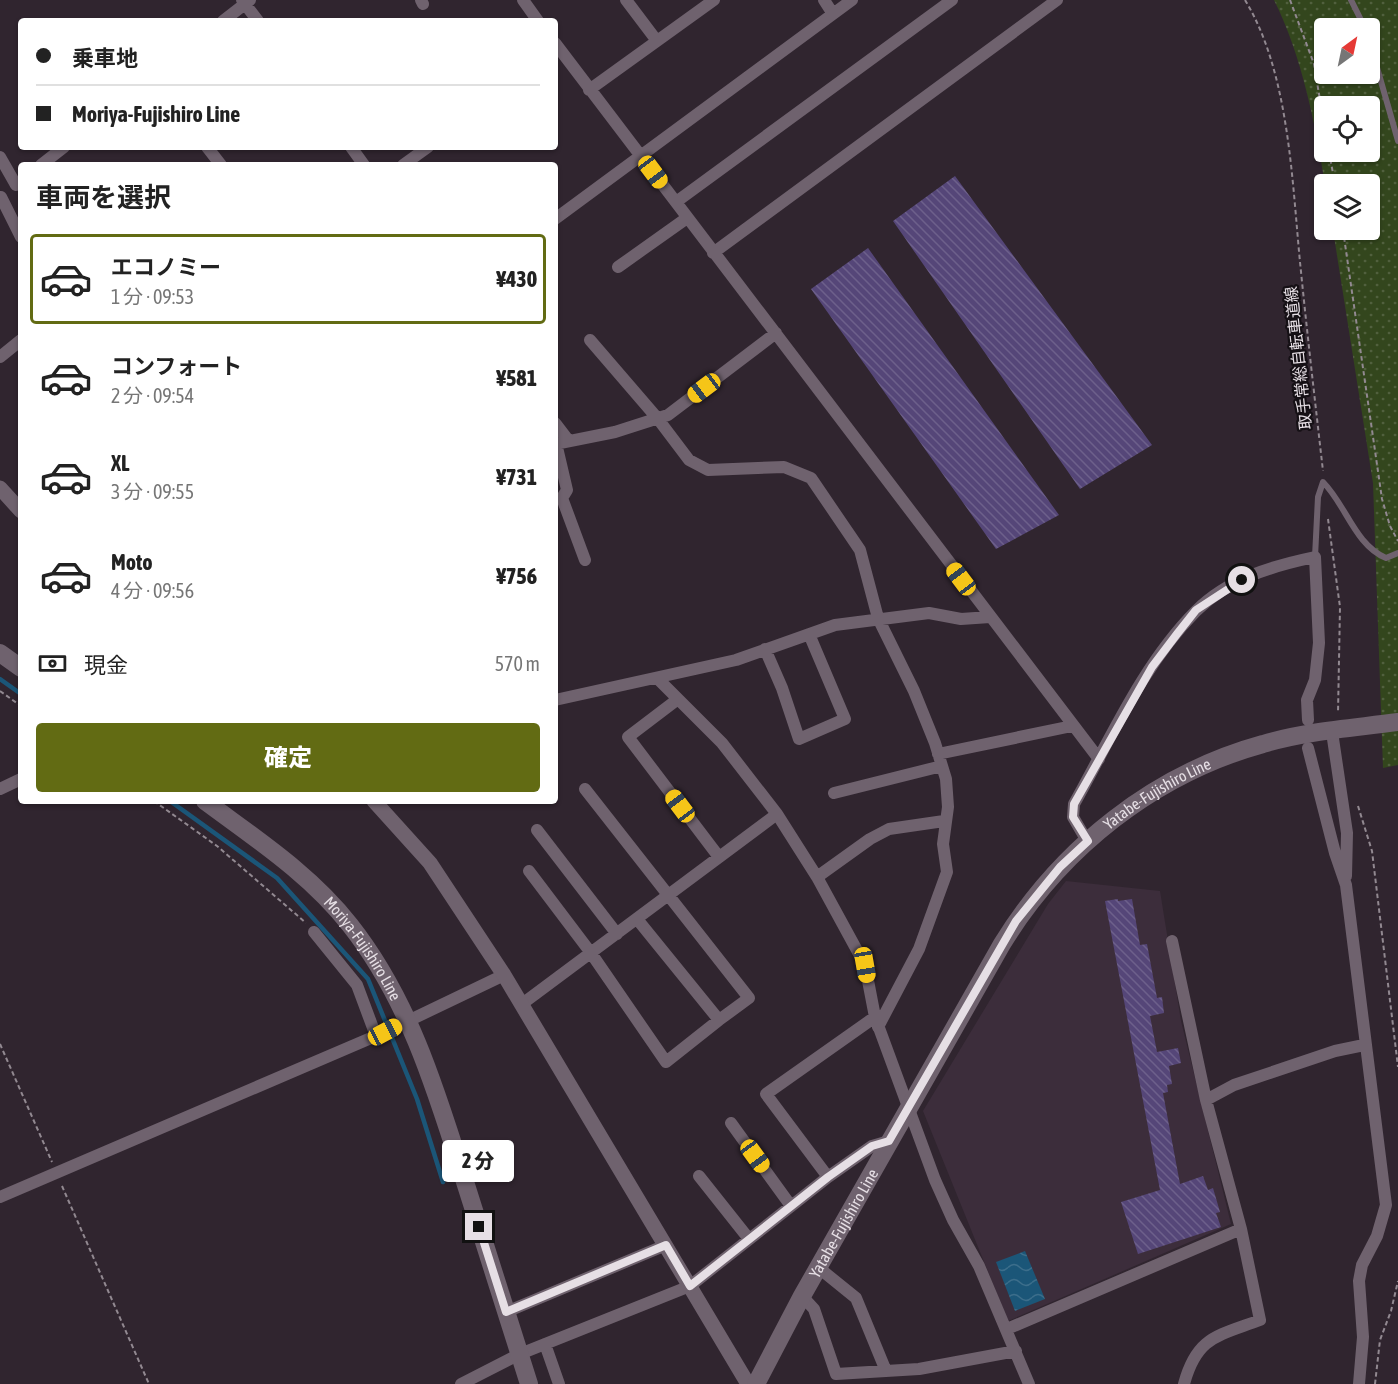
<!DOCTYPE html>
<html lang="ja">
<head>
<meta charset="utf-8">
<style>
	body { margin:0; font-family:"Asap Condensed","Noto Sans JP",sans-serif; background:#f6f6f6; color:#222; height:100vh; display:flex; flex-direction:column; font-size:22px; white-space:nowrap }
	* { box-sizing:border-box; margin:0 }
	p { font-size:20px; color:#767676 }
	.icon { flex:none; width:33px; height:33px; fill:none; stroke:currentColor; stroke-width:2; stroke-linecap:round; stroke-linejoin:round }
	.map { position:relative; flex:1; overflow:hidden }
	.drawer { position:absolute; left:18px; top:162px; width:540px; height:642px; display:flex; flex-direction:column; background:#fff; border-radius:6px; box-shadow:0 2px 4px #0004 }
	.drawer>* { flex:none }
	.guide { position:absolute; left:18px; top:18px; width:540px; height:132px; border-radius:6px; box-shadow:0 2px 4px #0004; display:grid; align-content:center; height:132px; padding:0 18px; background:#fff }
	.needle { width:39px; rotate:33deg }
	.buttons { position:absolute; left:1314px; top:18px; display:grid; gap:12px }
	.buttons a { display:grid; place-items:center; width:66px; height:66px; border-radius:6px; background:#fff; box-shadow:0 2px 4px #0004; font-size:30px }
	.end { position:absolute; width:27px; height:27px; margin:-14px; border:8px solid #e6dfe5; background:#111; box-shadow:0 0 0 3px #111 }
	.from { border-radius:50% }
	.bubble { position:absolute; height:42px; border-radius:6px; background:#fff; box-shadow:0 2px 4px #0004; font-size:20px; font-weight:800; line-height:42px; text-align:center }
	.car { position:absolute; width:18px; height:36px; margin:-18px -9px; border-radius:8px; box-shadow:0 0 4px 2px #0007; background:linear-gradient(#f5c518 24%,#345 0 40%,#f5c518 0 76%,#345 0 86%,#f5c518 0) }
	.guide b { display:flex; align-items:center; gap:21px; height:57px; font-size:22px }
	.guide b+b { border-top:2px solid #e0e0e0 }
	.guide i { width:15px; height:15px; background:#222 }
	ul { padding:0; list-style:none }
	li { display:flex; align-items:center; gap:18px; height:90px; margin:0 12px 9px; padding:0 6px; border:3px solid transparent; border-radius:6px }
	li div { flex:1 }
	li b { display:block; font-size:22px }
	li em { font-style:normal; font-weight:800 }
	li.current { border-color:#626b13 }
	li>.icon { width:54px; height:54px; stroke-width:1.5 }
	h2 { padding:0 18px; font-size:27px; line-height:72px }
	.pay { display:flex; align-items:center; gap:15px; height:66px; padding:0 18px; font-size:22px }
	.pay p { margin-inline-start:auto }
	.button { display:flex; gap:12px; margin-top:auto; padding:12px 18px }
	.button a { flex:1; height:69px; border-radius:6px; background:#626b13; color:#fff; font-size:24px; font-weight:800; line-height:69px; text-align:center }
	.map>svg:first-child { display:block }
</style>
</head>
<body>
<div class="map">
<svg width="1398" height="1384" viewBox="0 0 1398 1384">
	<defs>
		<pattern id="park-dots" width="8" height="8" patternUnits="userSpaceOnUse" patternTransform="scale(1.5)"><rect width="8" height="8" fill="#33461d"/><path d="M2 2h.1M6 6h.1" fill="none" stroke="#51603e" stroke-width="1.8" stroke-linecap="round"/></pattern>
		<pattern id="water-waves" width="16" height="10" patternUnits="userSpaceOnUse" patternTransform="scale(1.5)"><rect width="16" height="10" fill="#1b5678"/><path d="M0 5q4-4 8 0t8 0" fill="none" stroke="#3c6e8b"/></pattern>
		<pattern id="building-back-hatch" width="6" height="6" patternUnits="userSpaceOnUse" patternTransform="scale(1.5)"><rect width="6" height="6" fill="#554678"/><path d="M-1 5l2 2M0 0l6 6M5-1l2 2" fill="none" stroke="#6d608b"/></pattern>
	</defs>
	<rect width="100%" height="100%" fill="#30252f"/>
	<path fill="#3c2d3b" d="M1066 881 1160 891 1181 1021 1231 1224 1008 1321 923 1111 1048 904Z"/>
	<path fill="url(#park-dots)" fill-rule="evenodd" d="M1274 0H1398V765L1383 768 1373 483 1333 230H1370V184H1325C1315 123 1302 56 1274 0ZM1324 28H1370V74H1324ZM1324 106H1370V152H1324Z"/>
	<path fill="url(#water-waves)" d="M1025 1251 1045 1299 1015 1311 996 1262Z"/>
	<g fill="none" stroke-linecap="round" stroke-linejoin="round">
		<path stroke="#1b5678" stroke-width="4.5" d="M0 679 21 694
			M170 801 277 878 368 979 417 1099 443 1182"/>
	</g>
	<path fill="url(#building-back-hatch)" d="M955 176 1152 445 1080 489 893 221Z
		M868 248 1059 515 996 549 811 289Z
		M1118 899V901L1132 899 1140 945 1147 944 1157 998 1162 997 1164 1013 1150 1016 1157 1052 1178 1048 1181 1063 1169 1066 1172 1084 1167 1085 1168 1092 1163 1093 1180 1184 1203 1176 1208 1190 1213 1188 1220 1212 1216 1213 1221 1227 1138 1254 1121 1202 1160 1190 1105 901Z"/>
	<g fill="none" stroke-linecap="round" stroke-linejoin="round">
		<path stroke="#928991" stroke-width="2" stroke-dasharray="4.5 3" stroke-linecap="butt" d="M1245 0C1289 72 1292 180 1300 262 1307 332 1315 401 1323 471
			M1290 0 1314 64 1324 124
			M1329 152 1335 184
			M1343 230 1382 499 1390 526 1398 541
			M1328 519 1340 607 1338 713
			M0 691 21 706
			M154 801 217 846 306 923
			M1358 806 1372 851 1398 1067
			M0 1044 52 1162
			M62 1186 149 1384
			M1375 1384 1380 1340 1391 1311 1398 1281"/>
		<path stroke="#6f626e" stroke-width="6" d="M1351 0 1365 28
			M1370 43 1398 141
			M1315 557 1318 497 1323 482C1346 505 1355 545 1386 558L1398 553"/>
		<path stroke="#6f626e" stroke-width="12" d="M242 0 258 21
			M421 0 423 4
			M523 0 538 21
			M626 0 657 41
			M824 0 833 14
			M223 21 250 0
			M555 43 1099 759
			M589 90 714 0
			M207 147 221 165
			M351 147 364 165
			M0 157 16 185
			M41 165 64 147
			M403 165 428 147
			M1 197 21 237
			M676 202 952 0
			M555 219 852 0
			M713 253 1057 0
			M618 267 687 218
			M590 340 658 419 689 460 708 470 784 467 811 478 860 550 878 618 914 691 935 743 946 779 948 807 943 844 947 872 919 949 878 1027
			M0 357 21 340
			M555 423 568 440
			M556 443 567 490 562 498 585 560
			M555 444 615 432 668 415 776 333
			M765 649 782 688 799 739 845 719 809 634
			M658 679 722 743 777 814 817 877 865 965 875 1017 935 1180 953 1220 979 1266 1029 1384
			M678 699 628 737 719 857
			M555 700 736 660 835 625 929 613 961 619 990 617
			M1332 732 1347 833 1346 876
			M1308 748 1335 853 1346 885 1386 1205 1377 1236 1362 1265 1359 1281 1363 1337 1359 1384
			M938 754 1072 726
			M0 789 21 779
			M585 789 749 998 719 1020 637 919
			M834 793 942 766
			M537 830 617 934
			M1087 841 1073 817 1074 804C1110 740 1143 664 1196 611 1228 579 1272 566 1315 557L1319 643 1315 680 1307 700 1308 720
			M529 871 591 953 666 1062 719 1020
			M817 877 870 839 889 829 944 821
			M314 932 357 985 376 1036
			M1172 941 1206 1100 1241 1229 1260 1320C1218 1336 1197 1336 1184 1384
			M522 1004 777 814
			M1206 1100 1234 1085 1335 1051 1364 1045
			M731 1123 791 1206
			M699 1176 749 1239
			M828 1177 766 1094 875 1017
			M0 1197 385 1032 504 975
			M819 1268 856 1298 886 1371
			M802 1296 814 1309 836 1374 919 1369 1016 1351
			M506 1312 666 1245
			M1007 1329 1241 1229
			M545 1344 559 1384
			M461 1384 520 1354 690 1286 828 1177 872 1146 889 1141"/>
		<path stroke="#6f626e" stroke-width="15" d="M0 488 21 511
			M374 801 430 863 504 975 748 1384"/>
		<g stroke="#6f626e" stroke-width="18">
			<path d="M0 653 21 668"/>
			<path id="s1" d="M205 801C256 839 310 874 350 925 410 1001 437 1093 466 1185 487 1251 508 1318 529 1384"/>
			<path id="s2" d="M756 1384 802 1296 1002 944C1061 848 1154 774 1263 744 1306 731 1354 728 1398 722"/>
		</g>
	</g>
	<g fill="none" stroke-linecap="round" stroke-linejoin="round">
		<path stroke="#e6dfe5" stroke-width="8" d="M479 1227 506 1312 666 1245 690 1286 828 1177 872 1146 889 1141 1016 921 1060 867 1088 841 1073 817 1074 804 1152 667 1177 634 1196 610 1242 580"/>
	</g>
	<g text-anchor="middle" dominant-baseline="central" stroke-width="4.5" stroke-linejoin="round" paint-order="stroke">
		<g font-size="16" fill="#e6dfe5" stroke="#151015">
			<text transform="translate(1298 358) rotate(-96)">取手常総自転車道線</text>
			<text stroke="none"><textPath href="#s2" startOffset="723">Yatabe-Fujishiro Line</textPath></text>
			<text stroke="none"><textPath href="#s1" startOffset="218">Moriya-Fujishiro Line</textPath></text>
			<text stroke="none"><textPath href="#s2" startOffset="183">Yatabe-Fujishiro Line</textPath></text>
		</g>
	</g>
</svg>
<div class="buttons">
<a><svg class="needle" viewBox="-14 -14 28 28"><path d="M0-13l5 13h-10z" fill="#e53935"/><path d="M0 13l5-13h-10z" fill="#767676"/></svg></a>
<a><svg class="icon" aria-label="locate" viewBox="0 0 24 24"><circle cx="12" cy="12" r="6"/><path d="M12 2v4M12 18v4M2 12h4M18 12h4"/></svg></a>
<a><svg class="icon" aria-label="layers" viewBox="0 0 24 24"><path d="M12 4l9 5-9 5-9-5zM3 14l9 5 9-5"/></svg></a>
</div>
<i class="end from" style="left:1242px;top:580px"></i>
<i class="end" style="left:479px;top:1227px"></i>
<div class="bubble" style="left:442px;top:1140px;width:72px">2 分</div>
<i class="car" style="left:653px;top:172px;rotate:143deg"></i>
<i class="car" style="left:704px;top:388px;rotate:233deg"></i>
<i class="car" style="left:961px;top:579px;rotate:323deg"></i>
<i class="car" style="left:680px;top:806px;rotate:323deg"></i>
<i class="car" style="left:865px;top:965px;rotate:170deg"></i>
<i class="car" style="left:385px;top:1032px;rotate:62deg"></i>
<i class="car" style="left:755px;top:1156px;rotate:144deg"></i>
<div class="guide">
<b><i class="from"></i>乗車地</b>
<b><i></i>Moriya-Fujishiro Line</b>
</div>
<section class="drawer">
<h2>車両を選択</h2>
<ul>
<li class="current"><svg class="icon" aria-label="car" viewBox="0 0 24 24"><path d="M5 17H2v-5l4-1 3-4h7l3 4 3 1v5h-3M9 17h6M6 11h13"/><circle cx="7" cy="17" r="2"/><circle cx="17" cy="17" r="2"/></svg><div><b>エコノミー</b><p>1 分 · 09:53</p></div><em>¥430</em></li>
<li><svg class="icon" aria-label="car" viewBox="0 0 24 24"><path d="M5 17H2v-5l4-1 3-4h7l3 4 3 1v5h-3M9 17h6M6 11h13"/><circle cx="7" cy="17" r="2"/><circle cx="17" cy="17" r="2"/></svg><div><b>コンフォート</b><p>2 分 · 09:54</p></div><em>¥581</em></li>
<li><svg class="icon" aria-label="car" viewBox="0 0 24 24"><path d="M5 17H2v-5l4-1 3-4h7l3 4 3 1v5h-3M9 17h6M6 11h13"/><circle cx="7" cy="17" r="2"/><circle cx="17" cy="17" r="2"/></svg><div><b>XL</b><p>3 分 · 09:55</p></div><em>¥731</em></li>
<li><svg class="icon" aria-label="car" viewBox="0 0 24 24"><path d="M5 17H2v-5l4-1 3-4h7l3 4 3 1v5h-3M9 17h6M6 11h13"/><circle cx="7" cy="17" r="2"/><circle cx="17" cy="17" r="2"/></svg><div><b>Moto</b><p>4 分 · 09:56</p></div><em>¥756</em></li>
</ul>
<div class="pay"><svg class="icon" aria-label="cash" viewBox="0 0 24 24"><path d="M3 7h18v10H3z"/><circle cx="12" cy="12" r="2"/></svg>現金<p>570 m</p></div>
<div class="button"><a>確定</a></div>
</section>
</div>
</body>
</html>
